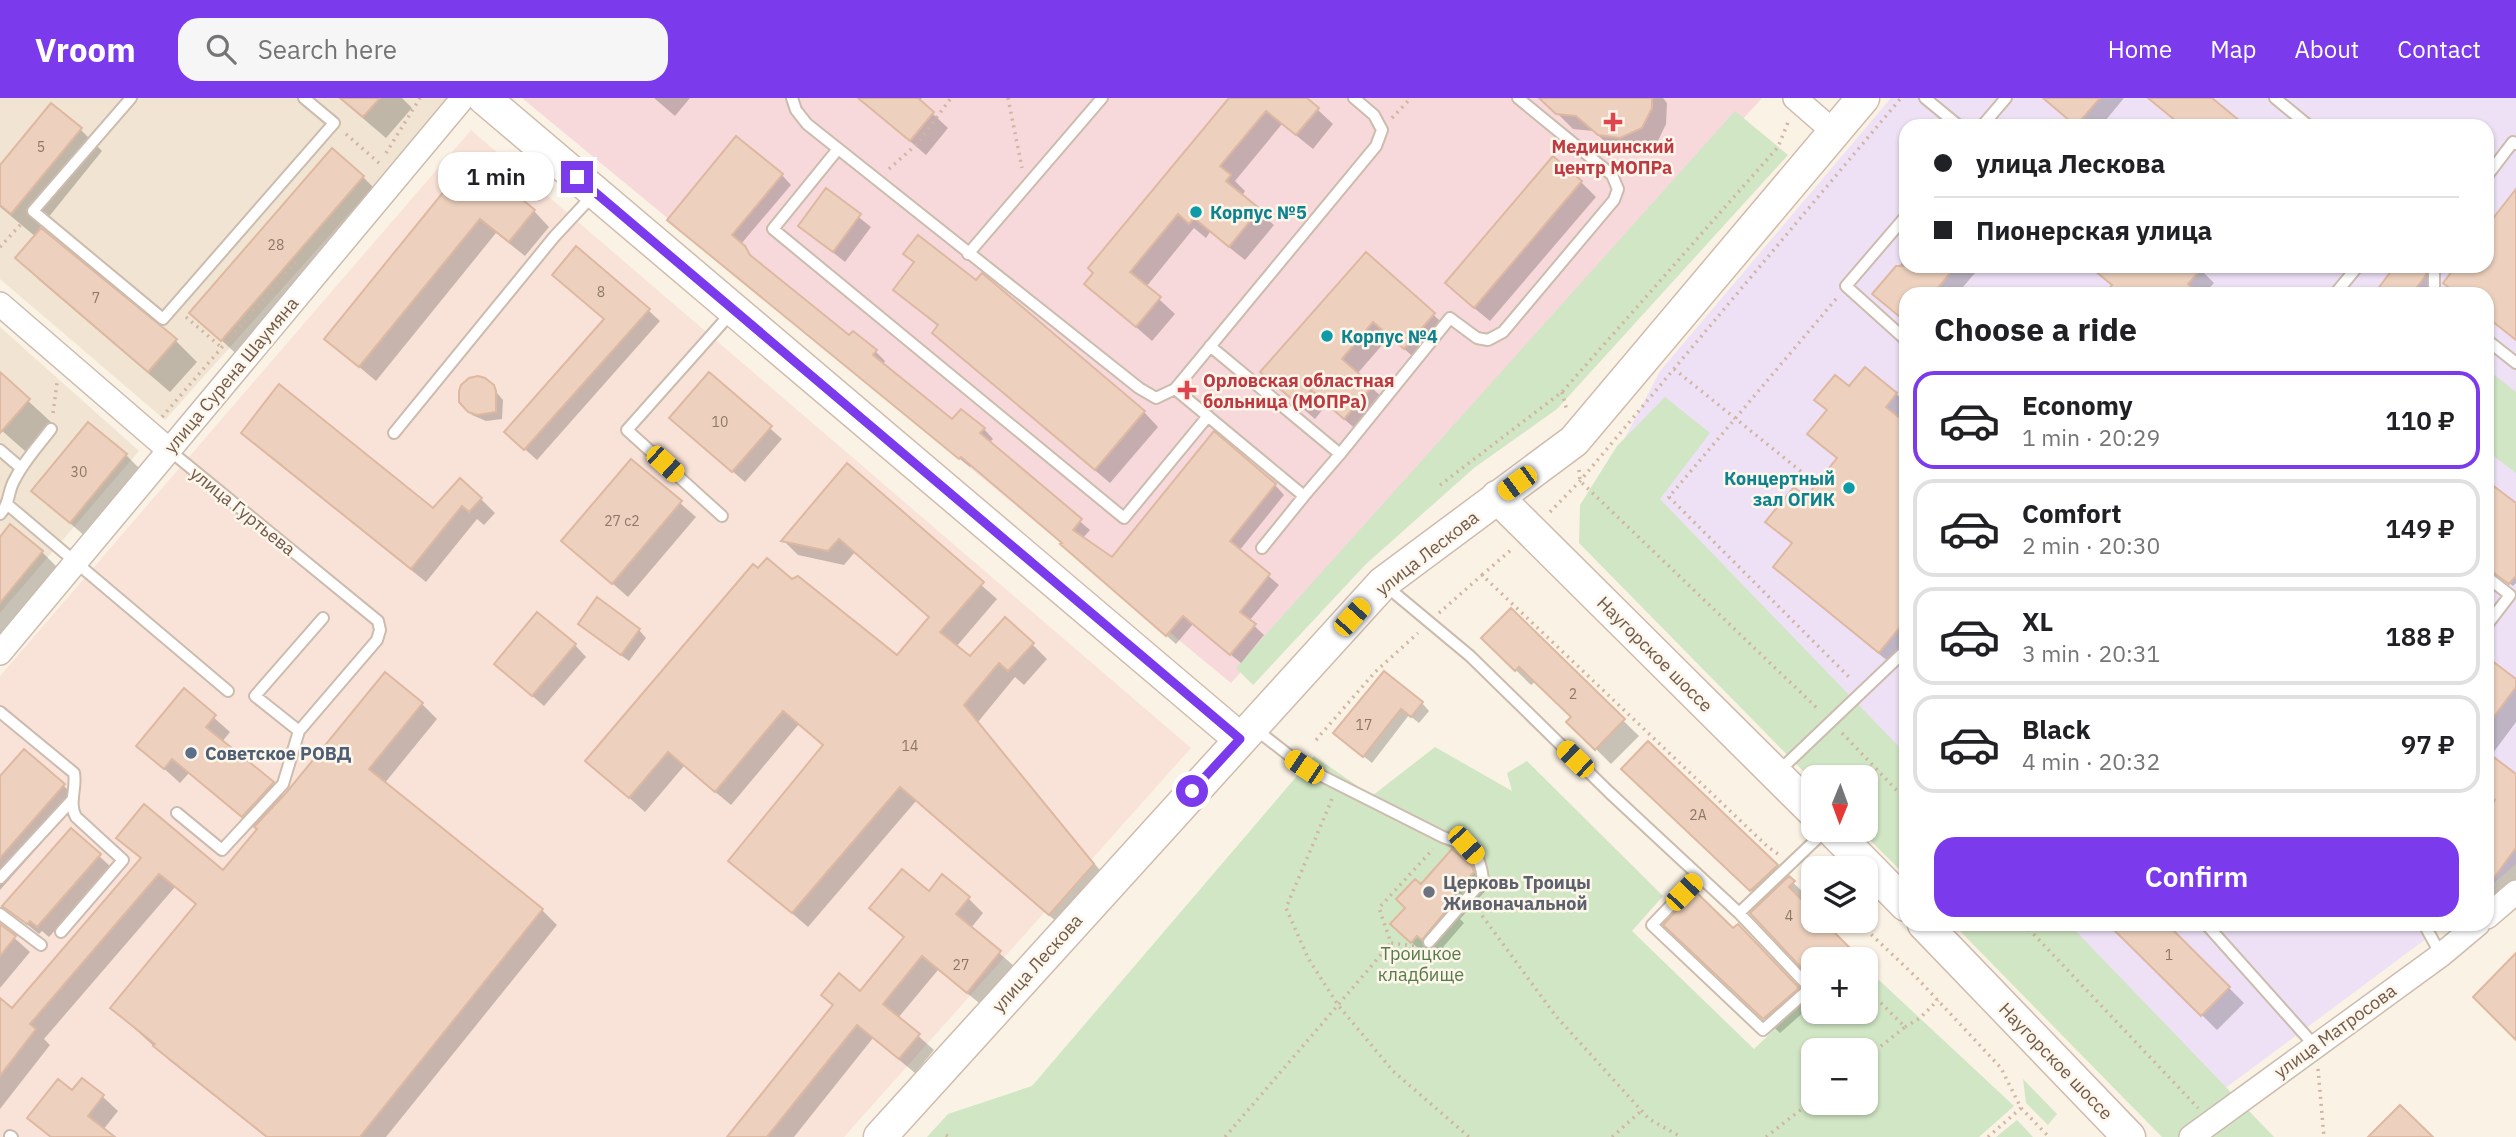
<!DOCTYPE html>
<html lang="en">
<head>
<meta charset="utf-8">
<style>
	body { margin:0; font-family:"IBM Plex Sans",sans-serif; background:#f6f6f6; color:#202124; height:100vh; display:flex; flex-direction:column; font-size:26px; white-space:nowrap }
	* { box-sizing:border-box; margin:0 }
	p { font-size:23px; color:#757577 }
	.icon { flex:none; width:38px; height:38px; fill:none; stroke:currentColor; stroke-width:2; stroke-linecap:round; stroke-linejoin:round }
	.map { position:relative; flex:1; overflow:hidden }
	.details { position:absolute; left:1899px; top:189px; width:595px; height:644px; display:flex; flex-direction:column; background:#fff; border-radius:21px; box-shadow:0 2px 5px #0004 }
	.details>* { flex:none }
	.guide { position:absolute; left:1899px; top:21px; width:595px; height:154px; border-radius:21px; box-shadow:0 2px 5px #0004; display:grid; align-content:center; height:154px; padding:0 35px; background:#fff }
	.needle { width:46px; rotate:181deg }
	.tools { position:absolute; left:1801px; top:667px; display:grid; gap:14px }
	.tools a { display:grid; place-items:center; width:77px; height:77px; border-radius:14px; background:#fff; box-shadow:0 2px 5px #0004; font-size:35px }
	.end { position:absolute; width:32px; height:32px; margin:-16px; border:9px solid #7c3aed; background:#fff; box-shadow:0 0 0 4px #fff }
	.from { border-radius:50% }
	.bubble { position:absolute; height:49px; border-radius:21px; background:#fff; box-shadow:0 2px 5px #0004; font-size:23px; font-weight:600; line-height:49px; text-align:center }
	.car { position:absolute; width:21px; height:42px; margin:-21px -10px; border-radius:9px; box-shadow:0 0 5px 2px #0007; background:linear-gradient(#f5c518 24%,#345 0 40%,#f5c518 0 76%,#345 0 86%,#f5c518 0) }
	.guide b { display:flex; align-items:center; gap:24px; height:66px; font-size:26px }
	.guide b+b { border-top:2px solid #e0e0e0 }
	.guide i { width:18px; height:18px; background:#202124 }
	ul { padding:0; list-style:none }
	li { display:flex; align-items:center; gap:21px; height:98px; margin:0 14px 10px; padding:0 21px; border:4px solid #e0e0e0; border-radius:21px }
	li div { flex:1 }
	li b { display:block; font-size:26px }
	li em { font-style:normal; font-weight:600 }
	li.on { border-color:#7c3aed }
	li>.icon { width:63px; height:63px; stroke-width:1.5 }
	h2 { padding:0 35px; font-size:32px; line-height:84px }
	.cta { display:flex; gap:14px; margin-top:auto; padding:14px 35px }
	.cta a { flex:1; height:80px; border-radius:21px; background:#7c3aed; color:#fff; font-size:28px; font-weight:600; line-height:80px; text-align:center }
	header { display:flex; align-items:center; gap:42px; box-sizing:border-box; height:98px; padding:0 35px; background:#7c3aed; color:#fff }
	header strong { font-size:33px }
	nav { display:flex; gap:38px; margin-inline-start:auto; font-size:24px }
	.search { width:490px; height:63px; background:#f6f6f6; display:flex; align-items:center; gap:18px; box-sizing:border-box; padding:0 24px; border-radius:21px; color:#757577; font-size:26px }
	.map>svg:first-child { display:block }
</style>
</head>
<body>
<header>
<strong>Vroom</strong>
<div class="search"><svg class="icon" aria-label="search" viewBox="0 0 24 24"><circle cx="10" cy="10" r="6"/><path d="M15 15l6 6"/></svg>Search here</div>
<nav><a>Home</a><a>Map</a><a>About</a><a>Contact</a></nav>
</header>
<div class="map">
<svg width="2516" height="1039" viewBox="0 0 2516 1039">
	<rect width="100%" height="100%" fill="#faf2e4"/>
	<path fill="#f1e4d3" d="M0 0H452L165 322 0 181Z
		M0 229 139 353 0 515Z"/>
	<path fill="#f9e3d9" d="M471 32 1191 650 844 1039H0V578Z"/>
	<path fill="#eee1f6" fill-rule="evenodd" d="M1891 0H2516V766L2487 791V196H1906V685L1606 376 1660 273ZM1906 28H2487V168H1906Z
		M2042 826H2446L2212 1000Z"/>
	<path fill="#f7d8db" d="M522 0H1762L1231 585Z"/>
	<path fill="#d1e6c4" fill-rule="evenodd" d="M1735 13 1788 57 1557 311 1474 370 1366 466 1253 587 1236 570Z
		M2487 271 2516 294V375L2487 353Z
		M1665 299 1710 335 1660 401 1906 656V778L1860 732H1866V679H1813V683L1579 445 1580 407 1617 348Z
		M1435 649 1512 693 1507 675 1527 663 1663 798 1632 833 1754 951 1813 895V914H1866V870L2014 1008 1979 1039H927L948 1016 1032 988 1314 658 1372 698ZM1813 952H1866V1004H1813Z
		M1953 826H2069L2274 1039H2162Z
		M2023 981 2057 1016 2048 1027 2026 1005Z
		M2017 1022 2033 1039H1996Z"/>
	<path fill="#0003" d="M339 0H402L412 10 386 40Z
		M654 0H690L675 18Z
		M860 0H922L919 3 948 30 926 57Z
		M1232 0H1305L1333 26 1313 51 1282 26 1235 83 1245 93 1242 98 1274 127 1245 162 1210 134 1206 140 1194 130 1146 189 1175 216 1152 243 1086 185Z
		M1547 0H1663L1667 5 1666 26 1657 45 1636 55 1615 52 1593 33 1573 31 1545 3Z
		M2045 0H2124L2101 28H2076Z
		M80 31 102 53 39 131 175 242 197 264 170 294 39 182 18 160 36 139 0 109V70Z
		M471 63 534 113 549 129 525 158 496 135 376 283 326 241Z
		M782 77 791 87 741 146 758 165 849 240 853 235 876 254 885 263 882 267 952 324 961 313 984 331 993 341 989 345 1090 432 1082 441 1112 462 1275 387 1284 397 1239 453 1279 487 1249 523 1264 537 1241 565 1193 526 1176 546 1072 455 1064 445 971 367 970 369 678 131Z
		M363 79 385 101 244 263 192 215Z
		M1581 84 1596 99 1490 223 1462 200Z
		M826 93 871 129 845 164 800 128Z
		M2516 93V242L2487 220V196H2456L2445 185 2458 168H2487V131Z
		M1366 156 1449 231 1420 265 1390 238 1357 276 1387 304 1360 335 1327 306 1315 321 1278 289Z
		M1906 160V168H1981L1957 196H1906V224L1875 196Z
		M2102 168H2197L2214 185 2204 196H2107L2113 188 2098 173Z
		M2338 168H2365L2354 181Z
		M2398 168H2417L2433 182V185L2424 196H2376Z
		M895 192 1144 314 1158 329 1110 385 949 249 934 235 939 229Z
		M648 212 660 223 537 362 518 345Z
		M1865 271 1906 304V556L1895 569 1791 484 1775 468 1793 447 1768 424 1806 401 1838 362 1810 336Z
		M709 276 782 341 745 384 683 331Z
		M0 277 51 324 25 353 0 331Z
		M492 289 503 302 502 321 486 323 472 317 464 309Z
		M243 334 433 412 481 401 495 415 484 427 477 421 426 484 257 348Z
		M126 357 141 372 86 439 33 393Z
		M632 363 696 419 628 499 564 443Z
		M847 368 997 501 956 549 970 560 1032 546 1047 561 1024 587 1015 579 978 624 1108 782 1065 831 916 703 808 829 730 762 825 648 799 626 731 707 684 668 645 714 588 663 898 560 930 520 855 454 844 467 798 457 784 443Z
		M2487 385 2516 407V485L2513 488 2487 468Z
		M0 441 42 454 64 476 0 553Z
		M1511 513 1639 638 1611 666 1569 624 1573 619 1536 583 1531 587 1483 540Z
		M639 532 646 540 629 563 587 533Z
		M575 547 586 559 544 608 508 577Z
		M2487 561 2516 583V624L2490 659 2516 679V785L2487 824V716L2496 704 2487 697Z
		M184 593 230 634 222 644 285 699 422 606 437 621 384 686 542 812 557 827 386 1039H266L170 963 112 910 197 807 175 789 44 941 50 947 0 1011V903L12 913 142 762 118 739 224 774 258 732 189 675 180 685 139 648Z
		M1364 598 1422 605 1429 613 1419 625 1409 617 1372 665 1343 642Z
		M1906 607V621L1899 614Z
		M1648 646 1805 796 1799 802 1813 816V822H1820L1858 861H1813V879L1753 815 1764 805 1639 686Z
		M0 681 63 687 79 703 0 792Z
		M71 732 111 769 49 839 42 833 39 836 4 808Z
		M1471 769 1487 785 1488 790 1460 821 1464 825 1438 855 1434 852 1427 858 1408 841 1407 810 1421 789Z
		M929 796 968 800 983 815 971 830 1015 869 983 908 938 872 898 920 934 952 915 975 873 940 794 1039H729L861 895 906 841 872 810Z
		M2111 826H2165L2244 905 2217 932Z
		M0 827 30 854 0 890Z
		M1733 833 1753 843 1813 906 1780 935 1681 842Z
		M72 995 103 999 118 1013 103 1032 112 1039H50L29 1020Z"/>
	<path fill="#edd1be" stroke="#deb8a0" stroke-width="2" d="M340 0H380L363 19Z
		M858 0H918L934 14 910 43Z
		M1229 0H1307L1319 10 1296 37 1266 13 1220 68 1231 77 1226 83 1260 111 1229 149 1194 120 1189 126 1178 116 1130 174 1161 199 1136 229 1084 186 1093 175 1088 170Z
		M1539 0H1652V10L1642 30 1620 40 1598 37 1576 18 1556 16Z
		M2043 0H2100L2076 28Z
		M2148 0H2212L2246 28H2182Z
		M51 5 82 30 11 116 0 107V67Z
		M736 38 783 76 732 137 745 148 750 157 849 237 853 233 877 252 873 257 952 321 961 311 985 330 980 335 1082 421 1073 432 1112 459 1214 333 1276 386 1230 443 1270 476 1240 514 1256 526 1230 557 1183 518 1166 538 1060 446 1062 445 961 359 959 361 667 122Z
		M332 50 364 78 221 243 189 215Z
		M1553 58 1582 83 1474 210 1445 185Z
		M471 60 535 112 509 144 480 121 359 269 324 241Z
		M826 90 861 116 833 154 798 128Z
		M2516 91V242L2487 219V196H2457L2443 185 2456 168H2487V128Z
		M41 130 177 241 148 274 15 160Z
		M918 137 976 182 982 175 1145 313 1095 372 932 235 938 227 893 192 914 164 903 156Z
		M576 148 650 211 524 352 504 334 604 221 552 177Z
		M1366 154 1435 215 1404 251 1373 224 1342 261 1373 288 1344 321 1311 292 1299 307 1260 274Z
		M1896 168H1956L1933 196H1906V224L1872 196Z
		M2089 168H2204L2188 186 2199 196H2105L2112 187Z
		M2395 168H2420L2426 173V177L2412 196H2374Z
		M1865 269 1897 295 1886 309 1906 325V522L1879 555 1773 469 1792 445 1765 424 1794 389 1806 399 1837 360 1807 336 1827 312 1814 302 1835 277 1849 288Z
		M0 274 30 301 0 335Z
		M709 274 772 328 732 374 669 320Z
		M478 278 485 280 494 287 496 293V314L477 317 468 314 459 304V293L461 287 469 280Z
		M279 286 433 410 460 380 482 400 469 414 462 408 411 471 241 335Z
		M88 324 127 356 70 425 31 393Z
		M631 361 682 403 612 486 561 443Z
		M847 365 984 484 940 534 970 558 1005 519 1034 545 1008 573 999 565 964 607 1094 766 1049 817 900 689 792 815 728 763 823 647 783 613 715 694 668 654 629 700 585 663 753 466 758 470 767 460 792 481 798 478 897 557 929 519 839 441 828 453 781 443Z
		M2487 383 2516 405V478L2509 486 2487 470Z
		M10 426 43 453 0 505V439Z
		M597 499 640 531 621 557 578 526Z
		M1511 510 1625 621 1595 652 1566 624 1571 619 1519 569 1515 573 1481 540Z
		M537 514 576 546 532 598 494 566Z
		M2487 559 2516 581V589L2487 628Z
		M1384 573 1423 604 1411 619 1401 611 1363 659 1333 635Z
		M385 574 423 605 369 671 543 811 360 1039H267L153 948 155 946 110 910 196 806 159 776 30 926 36 931 0 978V900L12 910 141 760 116 740 144 706 223 772 257 731 254 729 286 695Z
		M184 590 216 617 206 629 274 684 242 719 172 661 164 671 136 648Z
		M1648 643 1778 767 1750 793 1621 671Z
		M24 651 65 686 0 760V678Z
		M2487 654 2516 676V750L2487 789V713L2495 702 2487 695Z
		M71 730 101 756 37 829 30 823 27 826 2 808Z
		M1452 751 1472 768 1474 774 1446 805 1450 808 1422 842 1417 838 1411 845 1390 826 1405 810 1396 801 1415 781 1421 786Z
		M902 771 929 793 942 776 970 799 956 816 1001 853 967 895 922 858 883 906 920 936 899 961 857 927 767 1039H727L833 907 821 897 839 875 860 893 904 839 869 810Z
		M1789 778 1795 783 1789 789 1813 813V822H1822L1852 852 1843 861H1813V876L1810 879 1750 815Z
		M1695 793 1733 830 1738 826 1799 890 1763 921 1663 827Z
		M0 826 16 838 0 858Z
		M2108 826H2167L2230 889 2201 918Z
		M2516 855V942L2473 899Z
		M82 980 104 997 88 1018 115 1039H51L27 1020 58 981 72 992Z
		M2400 1007 2433 1039H2368Z"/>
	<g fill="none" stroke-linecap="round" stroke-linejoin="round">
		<g stroke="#ccbcae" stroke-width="14">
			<path id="lane" d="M131 0 33 113 163 221 334 25 304 0
				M792 0 796 12 807 26 1139 290 1156 300 1175 291 1376 48 1382 32 1374 17 1354 0
				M1925 0 1959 28
				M2275 0 2309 28
				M1982 28 2006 0
				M838 51 773 131 1124 420 1208 318
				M2487 78 2513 44 2516 46
				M1906 118 1846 188 1906 242
				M968 156 1102 0
				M2335 196 2358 168
				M2434 196V168
				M2487 242 2516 265
				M1210 248 1340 356 1304 398
				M1175 291 1304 398 1262 450
				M394 335 554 139 594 96
				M0 352 21 370
				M169 352 378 523 380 532 377 542 299 633 283 686 222 752 177 715
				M1340 356 1450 220 1477 240 1488 242 1503 234 1614 102 1618 91 1612 77 1518 0
				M8 407 228 593
				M0 416C11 404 7 394 15 381 24 363 39 347 51 331
				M722 418 627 332 732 214
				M2487 479 2510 497 2487 527
				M1386 488 1470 558 1610 695 1739 815 1826 732
				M0 614 74 675C77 690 68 705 76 719L123 762 61 834
				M1254 630 1304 669 1443 739C1470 748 1480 752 1483 782L1429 844
				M299 633 255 598 323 520
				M1779 673 1906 552
				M1699 778 1652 827 1763 932 1810 890 1739 815
				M0 780 73 701
				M0 816 41 847
				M2206 826 2315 948
				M2424 826 2441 857
				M10 1038 12 1039"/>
		</g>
		<g stroke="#ccbcae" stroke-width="26">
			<path id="street" d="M1795 0 1834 34
				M0 206 169 352
				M0 555 463 0
				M2487 819 2516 794
				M2191 1039 2441 857 2478 826"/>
		</g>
		<g stroke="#cfbcac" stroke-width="35">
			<path id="secondary" d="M484 0 1240 641
				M1497 399 1813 713
				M1832 732 1906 807
				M1924 826 2129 1039
				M880 1039 1383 485 1574 343 1863 0"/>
		</g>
		<path stroke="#d1b5a2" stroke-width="3.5" stroke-dasharray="2 5" stroke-linecap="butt" d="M1008 0 1022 70
			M1392 20 1411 0
			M346 36 379 65
			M386 55 420 0
			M889 71 917 46 951 0
			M0 149 22 125
			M1836 201 1669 399 1852 582
			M186 219 221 249
			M1674 271 1803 375
			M1562 294 1567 313
			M53 315 57 285
			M162 319 296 163
			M1579 372 1580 383 1819 612
			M1440 387 1562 294 1778 49 1789 22
			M1550 414 1580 383 1901 0
			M1482 477 1512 451
			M1439 515 1482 477 1768 749 1778 756
			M1842 635 1906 702
			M1316 642 1375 574 1418 535
			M1332 701 1286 810 1308 860 1338 907 1393 973 1469 1039
			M1804 775 1813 783
			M1478 812 1555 917 1649 1021 1681 1039
			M1856 822 1916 879 2001 970 2021 1010 2049 1039
			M2024 826 2198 1010
			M1414 848 1391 845 1379 810 1433 751
			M1866 890 1905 929 1866 960
			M1905 929 1920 920 1938 902
			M2318 971 2324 1039
			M946 1037 949 1039
			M1225 1039 1391 845
			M1612 1039 1641 1013
			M1766 1039 1813 1002
			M1988 1039 2021 1010"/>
		<use href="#lane" stroke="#fff" stroke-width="10"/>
		<use href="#street" stroke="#fff" stroke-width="23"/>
		<use href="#secondary" stroke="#fff" stroke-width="32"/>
	</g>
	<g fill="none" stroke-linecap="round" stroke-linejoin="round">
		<path stroke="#7c3aed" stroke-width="9" d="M577 79 1240 641 1192 693"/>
	</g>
	<g fill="#e0444e" stroke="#fdf6ea" stroke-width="2.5">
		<path d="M1609.5 13.5h7v7h7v7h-7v7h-7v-7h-7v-7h7z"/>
		<path d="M1183.5 281.5h7v7h7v7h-7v7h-7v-7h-7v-7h7z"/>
	</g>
	<g fill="#0f9aa8" stroke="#fdf6ea" stroke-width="2.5">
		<circle cx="1196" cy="114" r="7"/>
		<circle cx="1327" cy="238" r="7"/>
		<circle cx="1849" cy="390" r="7"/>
	</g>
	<circle fill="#5c6f8a" stroke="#fdf6ea" stroke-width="2.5" cx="191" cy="655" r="7"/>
	<circle fill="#6b7280" stroke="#fdf6ea" stroke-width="2.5" cx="1429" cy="794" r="7"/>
	<g text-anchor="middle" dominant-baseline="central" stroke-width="5" stroke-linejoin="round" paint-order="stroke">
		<g font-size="14" fill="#8f7768">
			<text x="41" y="49">5</text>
			<text x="276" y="147">28</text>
			<text x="601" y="194">8</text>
			<text x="96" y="200">7</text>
			<text x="720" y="324">10</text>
			<text x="79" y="374">30</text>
			<text x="622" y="423">27 с2</text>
			<text x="1573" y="596">2</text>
			<text x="1364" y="627">17</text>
			<text x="910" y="648">14</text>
			<text x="1698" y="717">2А</text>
			<text x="1789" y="818">4</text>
			<text x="2169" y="857">1</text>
			<text x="961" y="867">27</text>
		</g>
		<g font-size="18" font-weight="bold" fill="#be3a42" stroke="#fdf6ea">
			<text x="1613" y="48">Медицинский<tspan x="1613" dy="21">центр МОПРа</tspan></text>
			<text x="1203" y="282" text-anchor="start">Орловская областная<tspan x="1203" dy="21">больница (МОПРа)</tspan></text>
		</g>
		<g font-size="18" font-weight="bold" fill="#0d838f" stroke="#fdf6ea" text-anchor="start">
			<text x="1210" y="114">Корпус №5</text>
			<text x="1341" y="238">Корпус №4</text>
			<text x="1835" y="380" text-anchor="end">Концертный<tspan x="1835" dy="21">зал ОГИК</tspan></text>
		</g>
		<g font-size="18" fill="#70594c" stroke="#fdf6ea">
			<text transform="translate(231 277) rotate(-50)">улица Сурена Шаумяна</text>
			<text transform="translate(243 413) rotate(39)">улица Гуртьева</text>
			<text transform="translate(1427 455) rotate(-38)">улица Лескова</text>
			<text transform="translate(1655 556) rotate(45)">Наугорское шоссе</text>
			<text transform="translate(1037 865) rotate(-48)">улица Лескова</text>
			<text transform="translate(2335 933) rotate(-36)">улица Матросова</text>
			<text transform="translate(2056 963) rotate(46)">Наугорское шоссе</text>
		</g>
		<g font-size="18" font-weight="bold" fill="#4e5e75" stroke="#fdf6ea" text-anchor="start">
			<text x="205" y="655">Советское РОВД</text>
		</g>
		<g font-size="18" font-weight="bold" fill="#5b616d" stroke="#fdf6ea" text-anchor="start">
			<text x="1443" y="784">Церковь Троицы<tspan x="1443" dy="21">Живоначальной</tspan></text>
		</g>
		<g font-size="18" fill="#567a48" stroke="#fdf6ea">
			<text x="1421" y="855">Троицкое<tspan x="1421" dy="21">кладбище</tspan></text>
		</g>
	</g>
</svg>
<div class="tools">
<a><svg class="needle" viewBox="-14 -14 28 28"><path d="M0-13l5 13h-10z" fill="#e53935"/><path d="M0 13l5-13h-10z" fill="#757577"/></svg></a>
<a><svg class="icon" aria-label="layers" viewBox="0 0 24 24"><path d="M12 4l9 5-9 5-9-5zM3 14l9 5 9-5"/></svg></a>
<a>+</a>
<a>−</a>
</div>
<i class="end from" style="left:1192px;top:693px"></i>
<i class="end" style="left:577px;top:79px"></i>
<div class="bubble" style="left:438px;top:54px;width:116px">1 min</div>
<i class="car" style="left:665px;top:366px;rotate:132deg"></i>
<i class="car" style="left:1517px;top:385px;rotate:234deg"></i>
<i class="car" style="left:1352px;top:519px;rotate:42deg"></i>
<i class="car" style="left:1575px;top:661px;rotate:314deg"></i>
<i class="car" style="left:1304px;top:669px;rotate:304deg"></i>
<i class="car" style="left:1466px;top:747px;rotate:138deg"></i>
<i class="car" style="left:1684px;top:794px;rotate:44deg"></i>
<div class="guide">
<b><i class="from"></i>улица Лескова</b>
<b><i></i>Пионерская улица</b>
</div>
<section class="details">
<h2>Choose a ride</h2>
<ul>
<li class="on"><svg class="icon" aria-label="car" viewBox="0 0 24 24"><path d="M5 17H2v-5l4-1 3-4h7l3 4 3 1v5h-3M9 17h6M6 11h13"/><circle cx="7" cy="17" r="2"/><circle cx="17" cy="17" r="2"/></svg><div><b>Economy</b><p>1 min · 20:29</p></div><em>110 ₽</em></li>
<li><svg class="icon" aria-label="car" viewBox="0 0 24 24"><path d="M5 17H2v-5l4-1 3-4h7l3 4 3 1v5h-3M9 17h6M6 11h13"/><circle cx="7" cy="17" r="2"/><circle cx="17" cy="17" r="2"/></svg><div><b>Comfort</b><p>2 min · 20:30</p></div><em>149 ₽</em></li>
<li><svg class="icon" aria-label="car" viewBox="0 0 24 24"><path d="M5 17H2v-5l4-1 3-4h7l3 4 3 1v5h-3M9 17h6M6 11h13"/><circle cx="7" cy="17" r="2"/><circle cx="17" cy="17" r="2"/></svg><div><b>XL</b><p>3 min · 20:31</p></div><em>188 ₽</em></li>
<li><svg class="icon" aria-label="car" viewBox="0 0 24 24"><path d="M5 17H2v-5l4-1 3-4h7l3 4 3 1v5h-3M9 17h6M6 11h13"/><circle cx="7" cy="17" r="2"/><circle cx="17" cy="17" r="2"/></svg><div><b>Black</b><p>4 min · 20:32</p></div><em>97 ₽</em></li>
</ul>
<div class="cta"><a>Confirm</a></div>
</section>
</div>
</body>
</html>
